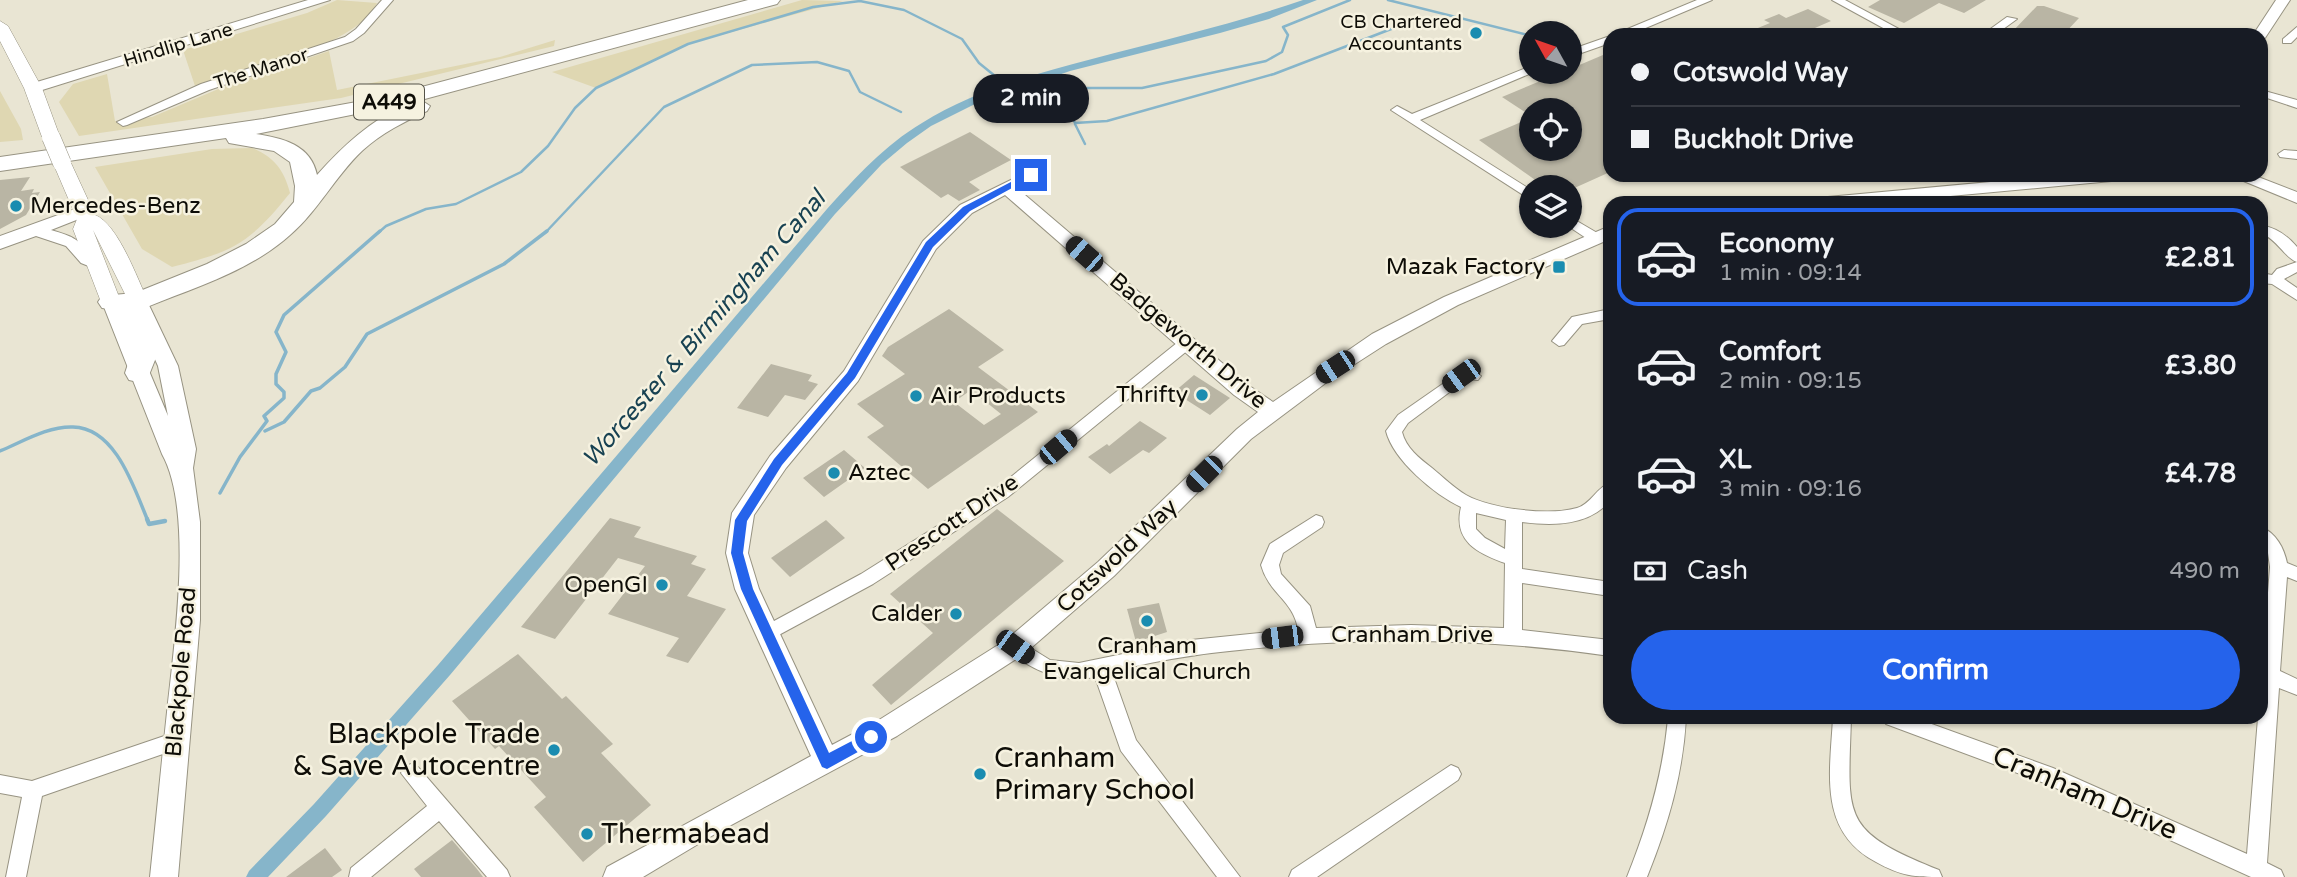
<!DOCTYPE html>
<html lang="en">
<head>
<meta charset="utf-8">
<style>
	body { margin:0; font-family:"Varela Round",sans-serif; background:#242831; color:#f1f3f6; height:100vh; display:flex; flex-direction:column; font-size:26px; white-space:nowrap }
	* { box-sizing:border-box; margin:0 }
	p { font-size:23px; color:#9ea1a6 }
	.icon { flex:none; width:38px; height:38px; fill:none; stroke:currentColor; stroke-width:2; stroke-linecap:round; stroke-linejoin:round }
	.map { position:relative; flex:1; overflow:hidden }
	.drawer { position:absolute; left:1603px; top:196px; width:665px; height:528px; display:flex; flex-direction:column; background:#171b24; border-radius:21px; box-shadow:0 2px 5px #0004 }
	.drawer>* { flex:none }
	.guide { position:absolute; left:1603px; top:28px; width:665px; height:154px; border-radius:21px; box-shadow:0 2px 5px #0004; display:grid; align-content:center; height:154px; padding:0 28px; background:#171b24 }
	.needle { width:46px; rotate:310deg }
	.controls { position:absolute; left:1519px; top:21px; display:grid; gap:14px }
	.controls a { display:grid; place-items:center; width:63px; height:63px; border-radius:50%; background:#171b24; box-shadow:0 2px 5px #0004; font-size:35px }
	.end { position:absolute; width:32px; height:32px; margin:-16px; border:9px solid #2563eb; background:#fff; box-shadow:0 0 0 4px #fff }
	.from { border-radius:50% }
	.bubble { position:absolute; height:49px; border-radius:24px; background:#171b24; box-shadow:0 2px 5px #0004; font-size:23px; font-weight:700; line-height:49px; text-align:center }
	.car { position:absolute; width:21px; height:42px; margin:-21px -10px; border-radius:9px; box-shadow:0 0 5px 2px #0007; background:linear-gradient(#222 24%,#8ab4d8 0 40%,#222 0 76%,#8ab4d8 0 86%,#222 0) }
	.guide b { display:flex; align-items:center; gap:24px; height:66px; font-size:26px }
	.guide b+b { border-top:2px solid #363941 }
	.guide i { width:18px; height:18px; background:#f1f3f6 }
	ul { padding:12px 0 0; list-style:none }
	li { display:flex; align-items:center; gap:21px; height:98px; margin:0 14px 10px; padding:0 14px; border:4px solid transparent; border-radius:21px }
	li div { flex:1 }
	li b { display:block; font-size:26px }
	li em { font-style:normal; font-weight:700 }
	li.active { border-color:#2563eb }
	li>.icon { width:63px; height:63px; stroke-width:1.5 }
	.pay { display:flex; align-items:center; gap:18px; height:77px; padding:0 28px; font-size:26px }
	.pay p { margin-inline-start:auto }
	.primary-button { display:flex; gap:14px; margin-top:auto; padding:14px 28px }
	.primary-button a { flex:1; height:80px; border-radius:42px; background:#2563eb; color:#fff; font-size:28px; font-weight:700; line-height:80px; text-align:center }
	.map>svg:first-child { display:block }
</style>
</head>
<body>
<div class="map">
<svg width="2297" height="877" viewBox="0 0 2297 877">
	<rect width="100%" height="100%" fill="#e9e5d3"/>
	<path fill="#dfd7b2" d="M337 0 377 3C357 47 241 72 195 86L183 50 307 13Z
		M802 0 843 1 688 44 596 88 552 72Z
		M555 40 554 46 341 98 79 136 59 102 73 84 107 74 115 121 152 117 223 87 329 51 337 90 500 57Z
		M0 91 21 129 23 140 0 142Z
		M252 148C274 157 284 170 290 193 249 244 234 251 172 267L142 249 95 167 212 149Z"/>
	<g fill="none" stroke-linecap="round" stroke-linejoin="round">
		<path stroke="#86b5ca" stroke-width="2.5" d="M1350 0 1283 27 1288 35 1282 52 1266 61 1142 88H1057L1075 123 1107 121 1274 74 1412 21
			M1388 0 1528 35
			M1075 124 1085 144
			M378 233 386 226 426 209 456 204 521 172 548 146 575 108 596 88 688 44 813 7 860 1 904 10 962 39 979 63 995 76
			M545 233 664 107 752 65 817 62 849 71 860 92 901 112"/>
		<path stroke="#86b5ca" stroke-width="3.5" d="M265 431 284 422 311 391 320 388 345 367 367 334 504 264 547 231
			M0 451C22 442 48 426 73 427 116 428 134 488 148 521
			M220 493 240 457 267 421 264 416 284 398V392L276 384V374L286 352 276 332 284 315 380 231"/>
		<path stroke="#86b5ca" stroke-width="4.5" d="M147 519 149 524 165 521"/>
		<path fill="#86b5ca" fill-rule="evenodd" d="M1303 0H1317L1269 19 1220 33 1070 71 975 104 931 126 907 143 882 164 835 214 450 675 326 816 268 877H246L249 871 314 804 438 665 827 209C856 177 885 145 922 123 973 91 1034 74 1092 59 1163 40 1234 24 1303 0Z"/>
	</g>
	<path fill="#b9b5a4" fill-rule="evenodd" d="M1880 0H1986L1964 13 1939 3 1904 23 1868 7Z
		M2037 6H2044L2079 18 2063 35H2021L2012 32Z
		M1808 9 1831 21 1808 31 1816 35H1741L1770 23 1764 20 1779 14 1786 18Z
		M1610 52V172L1570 190V187H1545L1479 140 1531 118V149H1570V110H1531V116L1502 97 1562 72H1570V69Z
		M970 132 1011 160 969 182 980 190 959 201 948 194 941 198 900 167Z
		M30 177 21 191 34 189 32 193 40 192 26 215 0 229V180Z
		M949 309 1004 350 978 367 1038 412 928 489 867 437 884 426 857 404 905 374 882 356 888 347ZM971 390 1001 414 984 425 954 402Z
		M771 364 812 375 808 381 818 384 805 400 785 395 768 417 737 408Z
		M1194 375 1230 398 1210 415 1174 392Z
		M1140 421 1167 438 1149 453 1143 450 1110 474 1088 457 1107 444 1109 446Z
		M844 450 865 468 824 497 803 478Z
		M997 509 1064 561 891 705 872 685 933 633 890 594Z
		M610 518 641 527 634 537 697 556 691 564 706 569 687 596 726 609 688 663 666 656 679 638 608 614 645 566 618 558 555 639 521 627Z
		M826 520 845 538 790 577 771 558Z
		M1159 603 1167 632 1136 642 1127 609Z
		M518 654 562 699 566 696 613 744 601 753 651 805 583 862 534 807 546 797 499 746 495 749 452 701Z
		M452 840 477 869 483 877H421L414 869Z
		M325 848 342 870 332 877H286Z"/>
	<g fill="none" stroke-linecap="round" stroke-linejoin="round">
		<g stroke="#979382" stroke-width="2">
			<path id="street" d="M382 0H393L364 33 353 41 209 90 127 125 123 126 117 122 201 84 345 37 356 29Z
				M1697 0H1712L1629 35H1613Z
				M1832 0H1845L1910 35H1896Z
				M2007 17 2017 19 1995 35H1982Z
				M2297 27V37L2291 43H2283V39Z
				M1610 36V43L1570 57V50Z
				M1531 66V72H1534L1420 120 1531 190V200L1391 110 1397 106 1412 114Z
				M2261 90 2297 100V108L2261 96Z
				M2284 150 2297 151V159L2280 157 2278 154Z
				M1570 217 1599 234 1601 237 1599 240H1589L1568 226Z
				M2261 225C2276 228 2287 235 2297 247V262C2284 257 2278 240 2261 233Z
				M2297 262V272L2284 279 2297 288V300L2272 284 2261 283V273L2272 275 2277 269Z
				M1610 309V319L1582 324 1564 345 1559 346 1552 341 1572 317Z
				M1188 337 1193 338 1195 342 1193 346 1008 497 873 584 775 637 769 640 763 637 760 632 763 627 861 574 996 489 1183 338Z
				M1467 367 1481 376 1478 380 1467 379 1408 423 1402 432C1406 448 1419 458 1432 468 1443 477 1454 488 1466 495 1491 509 1549 516 1577 508 1591 504 1597 487 1610 483V501C1588 526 1553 526 1522 522V569L1610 582V596L1522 583V630L1610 640V656C1500 640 1391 637 1281 646 1224 651 1167 657 1112 672L1136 740 1240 877H1217L1121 751 1095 677C1061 683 1036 672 1009 652L1006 647 1009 642 1015 639 1021 642 1050 660 1079 663 1191 640 1298 629C1293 600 1269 594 1261 565L1270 544 1316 515 1322 517 1324 522 1322 527 1283 553 1279 565 1281 574 1310 606 1316 628 1411 625 1504 628 1505 563C1477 553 1453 541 1461 507 1435 495 1393 460 1386 431L1398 415ZM1476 513 1506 520 1505 549 1485 538 1476 529Z
				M2261 527C2276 533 2284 548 2287 563L2297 567V581L2287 577 2280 671 2297 679V695L2279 688 2267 863 2281 870 2284 877H2251L2047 784 1886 724 1884 718H1915L2053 768 2247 854 2258 718H2261V682L2270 567 2268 553 2261 546Z
				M1668 718H1686C1683 774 1668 825 1647 877H1627C1648 825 1663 774 1668 718Z
				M1833 718H1851C1848 819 1840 830 1939 870L1942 877C1914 877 1901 876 1876 862 1818 831 1830 773 1833 718Z
				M176 732 183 735 186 741 183 747 42 796 26 877H6L22 797 0 793V775L32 781Z
				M411 764 418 767 507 870 510 877H487L439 821 371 877H349L351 868 427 806 401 773 404 767Z
				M1451 765 1458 768 1461 774 1458 780 1317 877H1289L1292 870Z"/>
		</g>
		<g stroke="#979382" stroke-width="2">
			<path id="secondary" d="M308 0H330L39 91H27L25 88 27 85Z
				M2276 0H2290L2265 38 2253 35Z
				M1031 170 1040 175 1018 189 1248 385 1273 402 1372 334 1444 297 1610 226V239L1458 305 1386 344 1327 382 1251 439 1114 576 1024 654 897 736 720 831 643 877H603L607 867 811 756 735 589 726 553 732 513 770 456 844 371 923 241 960 205ZM1005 195 1234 395 1258 412 1237 429 1098 562 1006 640 879 720 832 745 759 589 748 553 754 515 786 468 858 381 936 249 972 213Z
				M2065 175H2131L2122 180 1875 203H1808L1817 198Z
				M2229 175H2253L2297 192V203Z
				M83 206 89 207 92 211 89 215 51 230C74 237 74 237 91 253 96 257 101 258 105 263L102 267 96 269 81 263 66 246 36 236 0 249V236Z
				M138 295 147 301 178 366 196 449 193 468 200 522V620L178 877H150C156 822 161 767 167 712 174 646 194 511 162 454L102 302 111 296 120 302 168 416 158 366 129 301Z"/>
		</g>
		<g stroke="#979382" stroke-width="1">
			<path id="primary" d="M0 21 8 26 42 88 60 137 57 141 51 142 42 137 24 88 0 41Z
				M62 158 71 163 95 215C118 224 137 278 148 301L145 306H131L93 230 121 302 111 309 101 302 73 229 77 219 53 163Z"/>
		</g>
		<g stroke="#979382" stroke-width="2">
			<path id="highway" d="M748 0H780L777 4 421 100 430 106 427 111C404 122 382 133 363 150 336 175 318 211 290 235 250 271 196 287 147 307L142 315 157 355 147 380 138 382 129 380 125 373 131 355 117 310 102 308 98 302 102 296 135 293 207 264 246 244 275 224 294 202 295 186 290 162 274 151 229 143 226 138 0 171V157L263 119 384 97ZM406 104C369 122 344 145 317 175 311 145 283 138 256 134Z"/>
		</g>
		<use href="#street" fill="#fff" fill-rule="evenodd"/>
		<use href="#secondary" fill="#fff" fill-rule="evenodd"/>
		<use href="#primary" fill="#fff" fill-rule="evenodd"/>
		<use href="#highway" fill="#fff" fill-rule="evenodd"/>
		<g stroke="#979382" stroke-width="19" stroke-linecap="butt">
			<path id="primary-bridge" d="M51 137 62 163"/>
		</g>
		<use href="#primary-bridge" stroke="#fff" stroke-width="18"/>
	</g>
	<path fill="#2563eb" d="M1028 173 1036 175 970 211 933 247 855 378 782 465 747 521 743 553 753 589 829 753 871 731 878 737 876 742 827 769 822 767 741 589 731 553 735 520 774 459 847 373 926 242 963 207Z"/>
	<g fill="#1a8cb0" stroke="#f6f2e0" stroke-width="2.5">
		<circle cx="1476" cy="33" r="7"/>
		<circle cx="16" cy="206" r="7"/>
		<rect x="1552" y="260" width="14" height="14" rx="3.5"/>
		<circle cx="1202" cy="395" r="7"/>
		<circle cx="916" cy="396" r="7"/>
		<circle cx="834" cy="473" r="7"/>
		<circle cx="662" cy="585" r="7"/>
		<circle cx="956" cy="614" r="7"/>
		<circle cx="1147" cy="621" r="7"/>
		<circle cx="554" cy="750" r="7"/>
		<circle cx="980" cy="774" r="7"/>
		<circle cx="587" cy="834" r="7"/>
	</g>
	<g text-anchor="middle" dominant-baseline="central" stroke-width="5" stroke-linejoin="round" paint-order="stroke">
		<g font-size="19" fill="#0e0d07" stroke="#f6f2e0" text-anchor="end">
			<text x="1462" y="22">CB Chartered<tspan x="1462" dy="22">Accountants</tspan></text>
		</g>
		<g font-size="19" fill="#0e0d07" stroke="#f6f2e0">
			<text transform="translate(178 45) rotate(-17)">Hindlip Lane</text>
			<text transform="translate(261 69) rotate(-18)">The Manor</text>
		</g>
		<rect fill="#f6f2e0" stroke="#545248" stroke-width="2" x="354" y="84.5" width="70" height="35" rx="5"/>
		<g font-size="21" font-weight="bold" fill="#0e0d07">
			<text x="389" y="102">A449</text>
		</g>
		<g font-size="23" fill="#0e0d07" stroke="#f6f2e0" text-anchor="end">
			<text x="30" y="206" text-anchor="start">Mercedes-Benz</text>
			<text x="1545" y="267">Mazak Factory</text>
			<text x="1188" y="395">Thrifty</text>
			<text x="930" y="396" text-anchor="start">Air Products</text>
			<text x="848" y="473" text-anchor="start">Aztec</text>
			<text x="648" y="585">OpenGI</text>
			<text x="942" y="614">Calder</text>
			<text x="1147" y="646" text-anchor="middle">Cranham<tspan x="1147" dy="26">Evangelical Church</tspan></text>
		</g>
		<g font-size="23" fill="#0e0d07" stroke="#f6f2e0">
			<text transform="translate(1188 341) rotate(40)">Badgeworth Drive</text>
			<text transform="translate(952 523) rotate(-34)">Prescott Drive</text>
			<text transform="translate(1117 556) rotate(-43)">Cotswold Way</text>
			<text x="1412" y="635">Cranham Drive</text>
			<text transform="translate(181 672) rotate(-85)">Blackpole Road</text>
		</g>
		<g font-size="24" font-style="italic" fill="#184252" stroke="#f6f2e0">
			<text transform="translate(704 329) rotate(-49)">Worcester &amp; Birmingham Canal</text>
		</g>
		<g font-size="28" fill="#0e0d07" stroke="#f6f2e0" text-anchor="start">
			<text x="540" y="734" text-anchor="end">Blackpole Trade<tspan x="540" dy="32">&amp; Save Autocentre</tspan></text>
			<text x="994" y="758">Cranham<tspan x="994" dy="32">Primary School</tspan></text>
			<text x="601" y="834">Thermabead</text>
		</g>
		<g font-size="28" fill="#0e0d07" stroke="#f6f2e0">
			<text transform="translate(2085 793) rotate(23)">Cranham Drive</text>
		</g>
	</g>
</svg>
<div class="controls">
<a><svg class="needle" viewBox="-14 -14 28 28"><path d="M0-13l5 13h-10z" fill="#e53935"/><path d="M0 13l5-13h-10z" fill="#9ea1a6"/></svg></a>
<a><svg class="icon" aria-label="locate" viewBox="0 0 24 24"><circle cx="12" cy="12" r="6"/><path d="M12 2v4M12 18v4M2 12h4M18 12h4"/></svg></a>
<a><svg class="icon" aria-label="layers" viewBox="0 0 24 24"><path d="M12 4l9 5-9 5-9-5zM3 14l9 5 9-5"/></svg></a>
</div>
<i class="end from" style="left:871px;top:737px"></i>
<i class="end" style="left:1031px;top:175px"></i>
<div class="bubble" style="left:973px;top:74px;width:116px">2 min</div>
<i class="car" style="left:1084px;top:254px;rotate:311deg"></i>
<i class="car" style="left:1335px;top:367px;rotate:237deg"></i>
<i class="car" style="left:1461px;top:376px;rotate:234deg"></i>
<i class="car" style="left:1058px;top:447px;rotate:50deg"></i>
<i class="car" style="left:1204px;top:474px;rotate:225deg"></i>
<i class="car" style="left:1282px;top:637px;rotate:263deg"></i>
<i class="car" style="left:1015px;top:647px;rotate:126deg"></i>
<div class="guide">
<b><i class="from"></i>Cotswold Way</b>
<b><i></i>Buckholt Drive</b>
</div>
<section class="drawer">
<ul>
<li class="active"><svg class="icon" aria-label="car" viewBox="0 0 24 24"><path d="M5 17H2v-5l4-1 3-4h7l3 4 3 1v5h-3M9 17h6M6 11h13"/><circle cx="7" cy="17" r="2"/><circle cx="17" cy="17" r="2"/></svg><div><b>Economy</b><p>1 min · 09:14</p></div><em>£2.81</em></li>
<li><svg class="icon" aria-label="car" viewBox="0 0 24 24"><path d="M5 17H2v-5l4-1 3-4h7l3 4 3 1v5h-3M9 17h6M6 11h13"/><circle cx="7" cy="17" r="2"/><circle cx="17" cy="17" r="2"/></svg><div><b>Comfort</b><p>2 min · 09:15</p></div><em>£3.80</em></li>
<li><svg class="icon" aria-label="car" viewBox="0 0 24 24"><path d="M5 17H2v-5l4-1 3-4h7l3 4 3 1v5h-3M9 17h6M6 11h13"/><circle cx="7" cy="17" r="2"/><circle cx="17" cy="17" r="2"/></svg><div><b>XL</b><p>3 min · 09:16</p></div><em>£4.78</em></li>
</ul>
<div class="pay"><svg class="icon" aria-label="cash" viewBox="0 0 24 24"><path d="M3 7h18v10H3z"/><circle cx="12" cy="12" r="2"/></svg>Cash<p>490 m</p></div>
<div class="primary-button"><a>Confirm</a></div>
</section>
</div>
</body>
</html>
